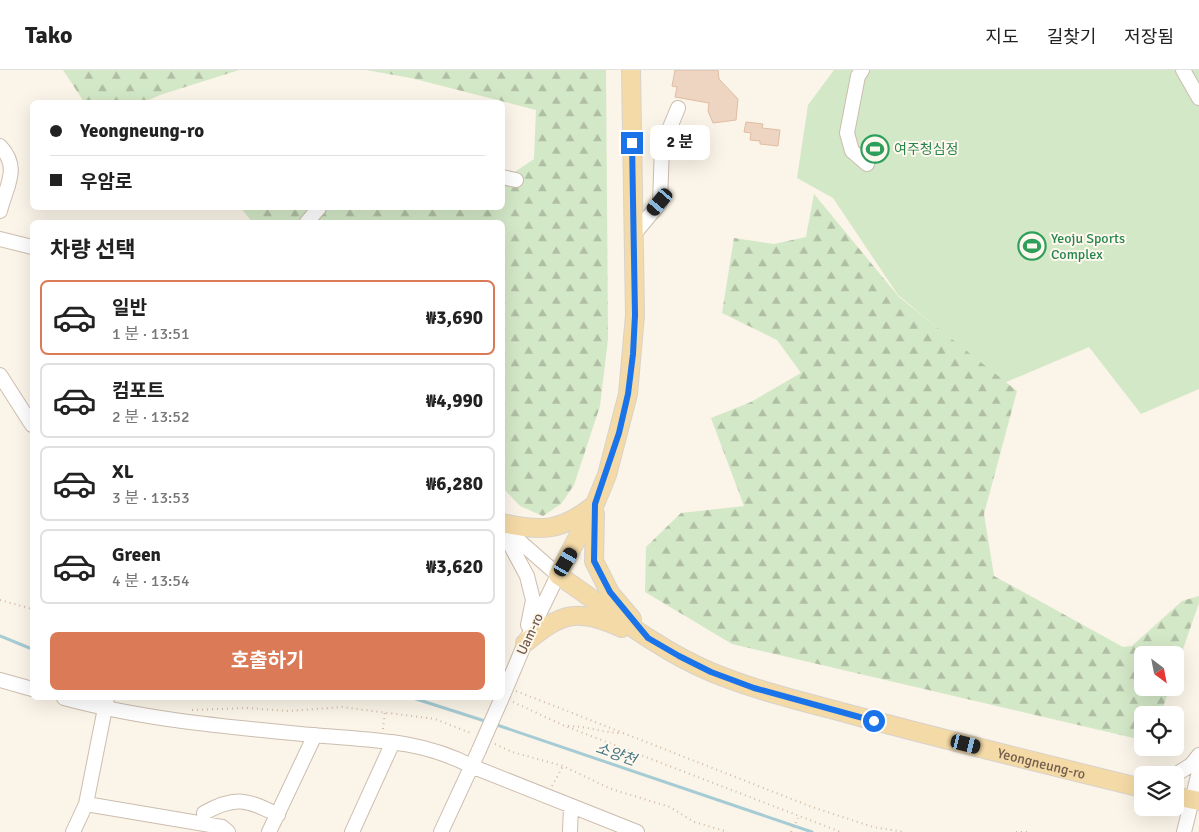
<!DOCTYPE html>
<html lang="ko">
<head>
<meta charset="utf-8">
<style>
	body { margin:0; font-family:Signika,"Noto Sans KR",sans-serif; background:#f2f2f2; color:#222; height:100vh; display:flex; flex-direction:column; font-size:19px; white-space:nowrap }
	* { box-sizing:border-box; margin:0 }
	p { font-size:16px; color:#767676 }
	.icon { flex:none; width:28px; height:28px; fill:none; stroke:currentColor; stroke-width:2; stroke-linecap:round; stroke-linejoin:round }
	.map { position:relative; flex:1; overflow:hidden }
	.sheet { position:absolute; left:30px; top:150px; width:475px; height:480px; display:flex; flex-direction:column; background:#fff; border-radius:8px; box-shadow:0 5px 20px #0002 }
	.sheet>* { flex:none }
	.banner { position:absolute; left:30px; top:30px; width:475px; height:110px; border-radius:8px; box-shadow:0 5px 20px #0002; display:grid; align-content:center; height:110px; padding:0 20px; background:#fff }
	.needle { width:32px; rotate:148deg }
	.buttons { position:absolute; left:1134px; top:576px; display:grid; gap:10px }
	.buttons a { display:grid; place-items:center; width:50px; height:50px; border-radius:8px; background:#fff; box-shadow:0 5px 20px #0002; font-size:25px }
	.end { position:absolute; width:22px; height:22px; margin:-11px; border:6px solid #1a73e8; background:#fff; box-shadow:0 0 0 2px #fff }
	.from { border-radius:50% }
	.bubble { position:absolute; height:35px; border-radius:8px; background:#fff; box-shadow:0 5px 20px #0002; font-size:16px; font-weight:700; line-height:35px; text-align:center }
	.car { position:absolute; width:15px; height:30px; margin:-15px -8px; border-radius:6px; box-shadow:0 0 4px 1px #0007; background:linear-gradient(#222 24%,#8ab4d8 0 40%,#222 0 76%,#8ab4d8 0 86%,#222 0) }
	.banner b { display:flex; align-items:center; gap:18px; height:48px; font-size:19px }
	.banner b+b { border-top:1px solid #e0e0e0 }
	.banner i { width:12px; height:12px; background:#222 }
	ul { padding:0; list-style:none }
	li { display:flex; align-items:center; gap:15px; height:75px; margin:0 10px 8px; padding:0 10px; border:2px solid #e0e0e0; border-radius:8px }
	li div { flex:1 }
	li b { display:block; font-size:19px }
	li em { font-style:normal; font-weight:700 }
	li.selected { border-color:#db7a57 }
	li>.icon { width:45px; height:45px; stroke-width:1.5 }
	h2 { padding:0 20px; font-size:22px; line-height:60px }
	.cta { display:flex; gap:10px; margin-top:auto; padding:10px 20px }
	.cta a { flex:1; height:58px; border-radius:8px; background:#db7a57; color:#fff; font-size:20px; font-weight:700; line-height:58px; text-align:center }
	header { display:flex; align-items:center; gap:30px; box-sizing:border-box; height:70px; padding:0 25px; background:#fff; border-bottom:1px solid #e0e0e0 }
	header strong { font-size:24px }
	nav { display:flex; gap:28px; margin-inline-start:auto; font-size:18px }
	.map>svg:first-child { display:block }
</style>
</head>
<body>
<header>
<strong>Tako</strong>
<nav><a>지도</a><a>길찾기</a><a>저장됨</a></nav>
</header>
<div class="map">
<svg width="1199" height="762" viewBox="0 0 1199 762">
	<defs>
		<pattern id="forest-firs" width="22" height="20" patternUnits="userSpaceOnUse" patternTransform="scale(1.25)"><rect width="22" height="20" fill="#d3e8c7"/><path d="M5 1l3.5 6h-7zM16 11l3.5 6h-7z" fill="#b0bfa4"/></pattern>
	</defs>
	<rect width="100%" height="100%" fill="#fbf4e8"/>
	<path fill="#d3e8c7" d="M834 0H1199V319L1141 344 1089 277 1004 313 898 225 833 128 797 108 808 35Z"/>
	<path fill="url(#forest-firs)" d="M63 0H239L160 25 144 32H84Z
		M366 0H606L608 269 600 336 574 415 561 434 543 446 520 436 503 418 502 152H252L241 138H502L503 110 534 89 536 40 411 8Z
		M814 124 899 227 1017 321 984 444 994 506 1123 577 1132 576 1182 531 1199 526V533L1175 602V585H1142V618H1170L1160 645H1142V670L732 574 645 522 646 477 681 443 744 436 711 348 751 332 801 303 777 270 722 243 734 168 774 174 806 167Z"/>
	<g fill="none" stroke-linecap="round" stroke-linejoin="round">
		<path stroke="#a5cbd4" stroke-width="3" d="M0 566 32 579
			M413 628 488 652
			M494 654 812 762"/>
	</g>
	<path fill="#eed5c2" stroke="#e0bda3" d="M675 0H718L719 9 738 29 736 50 713 53 708 41 709 33 675 27 677 17 672 16Z
		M746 52 763 54 762 58 780 60 778 76 760 74V71L750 70 751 63 744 62Z"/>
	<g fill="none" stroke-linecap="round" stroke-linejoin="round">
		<g stroke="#ccbdaf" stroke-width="16">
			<path id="minor" d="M862 0 858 6 847 63 852 81 867 94
				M1183 0 1199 28
				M663 74 695 77
				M0 76C21 98 6 116 0 141
				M502 107 516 110
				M307 152 319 138
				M634 164 660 133 662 77 678 38
				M0 169 32 177
				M0 305 32 355
				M502 456 558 505 525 573 504 623
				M504 463 527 506 533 530 528 555
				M0 610 32 619
				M64 628C145 650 229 657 312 665 367 670 420 669 471 696L637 762
				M1175 705 1191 695 1199 685
				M86 734 222 757 228 762
				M204 743C236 725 247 730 278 745
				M73 762 86 734 107 628
				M269 762 315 665
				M352 762 393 672
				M441 762 479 680
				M570 762 571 737
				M1184 762 1199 702"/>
		</g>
		<g stroke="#d8d2cd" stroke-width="20">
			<g id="major">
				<path id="s1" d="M631 0 635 245 628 324 607 405 595 434 558 505C608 539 656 579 711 602 759 622 810 633 860 647 954 672 1048 695 1142 718"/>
				<path d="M595 444 594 491 610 523 632 549"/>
				<path d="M502 453C542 462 561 461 593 436"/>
				<path d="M525 573C563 542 576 538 622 558"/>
				<path d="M1175 726 1199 731"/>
			</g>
		</g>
		<path stroke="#d3b9a5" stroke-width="2" stroke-dasharray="1 4" stroke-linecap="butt" d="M0 530 32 539
			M516 621 812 737 873 757 904 762
			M513 632 565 656 841 762
			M192 640 247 638 289 641 342 637 435 649 473 664
			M568 656C587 656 603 663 622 663
			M383 659 385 641
			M495 674 512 682 563 696 611 719 670 737 694 752 728 762
			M552 716 563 696
			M791 762 798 748
			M1016 762H1028"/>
		<use href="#minor" stroke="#fff" stroke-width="14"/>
		<use href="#major" stroke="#f4daa6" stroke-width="18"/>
		<g stroke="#ccbdaf" stroke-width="16" stroke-linecap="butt">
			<path id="minor-bridge" d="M479 680 504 623"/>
		</g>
		<use href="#minor-bridge" stroke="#fff" stroke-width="14"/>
	</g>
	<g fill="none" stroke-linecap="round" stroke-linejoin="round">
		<path stroke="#1a73e8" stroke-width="6" d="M632 73 635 245 633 284 628 324 619 363 595 434 594 491 610 522 648 568 679 586 711 602 754 618 874 651"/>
	</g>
	<defs>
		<g id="stadium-ring" transform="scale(1.4375)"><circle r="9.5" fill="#fef8ee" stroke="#2e9e5b" stroke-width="1.5"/><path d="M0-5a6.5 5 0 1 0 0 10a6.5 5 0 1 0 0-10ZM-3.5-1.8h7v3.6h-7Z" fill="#2e9e5b"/></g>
	</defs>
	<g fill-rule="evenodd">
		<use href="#stadium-ring" x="875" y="79"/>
		<use href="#stadium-ring" x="1032" y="176"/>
	</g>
	<g text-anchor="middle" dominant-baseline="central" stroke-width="4" stroke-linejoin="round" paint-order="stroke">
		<g font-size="14" fill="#27864d" stroke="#fef8ee" text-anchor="start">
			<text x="894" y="79">여주청심정</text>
			<text x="1051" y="168">Yeoju Sports<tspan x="1051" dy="16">Complex</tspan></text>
		</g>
		<g font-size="14" fill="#735d4e" stroke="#fef8ee">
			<text transform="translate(530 564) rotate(-65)">Uam-ro</text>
			<text stroke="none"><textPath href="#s1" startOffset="1044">Yeongneung-ro</textPath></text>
		</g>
		<g font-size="15" font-style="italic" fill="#497885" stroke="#fef8ee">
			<text transform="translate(616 684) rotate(19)">소양천</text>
		</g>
	</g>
</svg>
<div class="buttons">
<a><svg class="needle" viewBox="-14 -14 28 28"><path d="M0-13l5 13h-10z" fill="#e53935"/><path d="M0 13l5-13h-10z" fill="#767676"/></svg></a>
<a><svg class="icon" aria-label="locate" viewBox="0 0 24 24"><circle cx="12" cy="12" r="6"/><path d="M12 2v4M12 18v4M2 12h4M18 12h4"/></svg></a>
<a><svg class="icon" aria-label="layers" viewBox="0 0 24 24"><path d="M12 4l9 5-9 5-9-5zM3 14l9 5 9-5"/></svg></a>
</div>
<i class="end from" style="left:874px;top:651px"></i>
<i class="end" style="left:632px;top:73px"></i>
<div class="bubble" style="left:650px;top:55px;width:60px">2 분</div>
<i class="car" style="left:660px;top:132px;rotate:220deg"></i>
<i class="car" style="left:566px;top:492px;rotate:30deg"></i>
<i class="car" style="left:966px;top:674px;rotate:104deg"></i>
<div class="banner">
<b><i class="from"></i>Yeongneung-ro</b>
<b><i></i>우암로</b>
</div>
<section class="sheet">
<h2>차량 선택</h2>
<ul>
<li class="selected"><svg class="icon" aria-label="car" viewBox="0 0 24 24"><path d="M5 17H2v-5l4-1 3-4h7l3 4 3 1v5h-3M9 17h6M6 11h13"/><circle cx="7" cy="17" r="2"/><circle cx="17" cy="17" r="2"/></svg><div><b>일반</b><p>1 분 · 13:51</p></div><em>₩3,690</em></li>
<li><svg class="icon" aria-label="car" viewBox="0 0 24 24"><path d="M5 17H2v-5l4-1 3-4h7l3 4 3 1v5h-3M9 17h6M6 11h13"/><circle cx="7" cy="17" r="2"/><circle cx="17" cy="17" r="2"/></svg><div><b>컴포트</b><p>2 분 · 13:52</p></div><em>₩4,990</em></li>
<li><svg class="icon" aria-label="car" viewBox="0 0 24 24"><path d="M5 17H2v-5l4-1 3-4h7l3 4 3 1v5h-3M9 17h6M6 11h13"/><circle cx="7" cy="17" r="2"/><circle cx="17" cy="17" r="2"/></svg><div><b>XL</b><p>3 분 · 13:53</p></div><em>₩6,280</em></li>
<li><svg class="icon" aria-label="car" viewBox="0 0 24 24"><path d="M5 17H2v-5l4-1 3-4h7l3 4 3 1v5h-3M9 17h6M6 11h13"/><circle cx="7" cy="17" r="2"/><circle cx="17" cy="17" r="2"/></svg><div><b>Green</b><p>4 분 · 13:54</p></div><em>₩3,620</em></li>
</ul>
<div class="cta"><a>호출하기</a></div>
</section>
</div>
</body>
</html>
